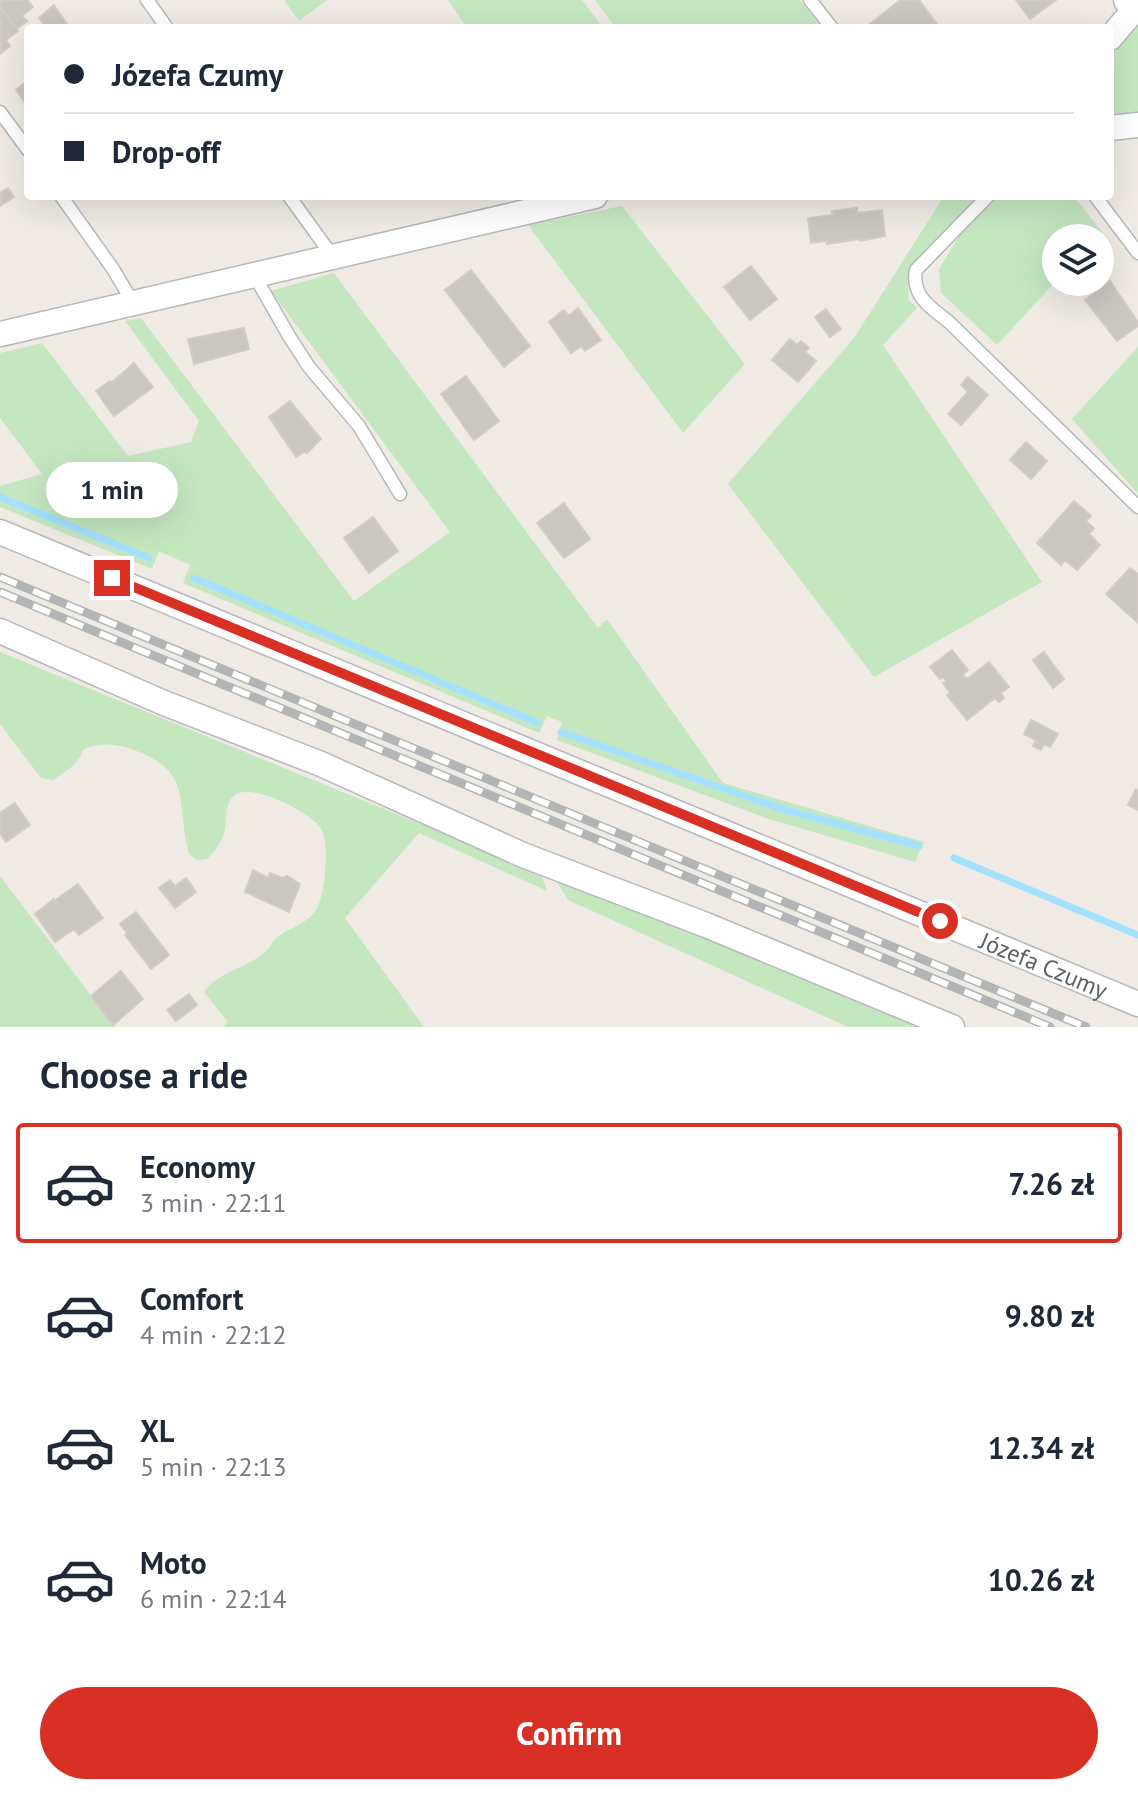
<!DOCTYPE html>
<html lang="en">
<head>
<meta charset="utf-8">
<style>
	body { margin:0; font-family:"PT Sans",sans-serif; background:#f6f6f7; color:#1f2937; height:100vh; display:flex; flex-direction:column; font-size:30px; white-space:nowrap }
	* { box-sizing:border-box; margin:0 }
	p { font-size:26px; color:#747a83 }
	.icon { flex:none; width:44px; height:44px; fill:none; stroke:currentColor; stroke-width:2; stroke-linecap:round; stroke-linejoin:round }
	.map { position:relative; height:1027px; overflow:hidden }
	.side { display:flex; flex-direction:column; background:#fff; flex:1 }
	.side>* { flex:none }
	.banner { position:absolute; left:24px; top:24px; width:1090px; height:176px; border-radius:8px; box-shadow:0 8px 32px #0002; display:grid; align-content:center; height:176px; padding:0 40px; background:#fff }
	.fabs { position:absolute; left:1042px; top:224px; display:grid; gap:16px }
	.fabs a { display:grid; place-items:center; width:72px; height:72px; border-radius:50%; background:#fff; box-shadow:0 8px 32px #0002; font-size:40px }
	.end { position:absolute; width:36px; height:36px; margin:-18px; border:10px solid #d93025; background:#fff; box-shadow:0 0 0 4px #fff }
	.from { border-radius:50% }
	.bubble { position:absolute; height:56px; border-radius:28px; background:#fff; box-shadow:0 8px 32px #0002; font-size:26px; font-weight:800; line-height:56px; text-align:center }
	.banner b { display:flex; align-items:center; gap:28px; height:76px; font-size:30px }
	.banner b+b { border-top:2px solid #e0e1e3 }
	.banner i { width:20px; height:20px; background:#1f2937 }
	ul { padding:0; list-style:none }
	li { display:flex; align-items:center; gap:24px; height:120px; margin:0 16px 12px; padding:0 24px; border:4px solid transparent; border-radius:8px }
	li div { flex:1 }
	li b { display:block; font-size:30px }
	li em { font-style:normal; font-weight:800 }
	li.current { border-color:#d93025 }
	li>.icon { width:72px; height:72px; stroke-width:1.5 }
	h2 { padding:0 40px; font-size:36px; line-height:96px }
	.button { display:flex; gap:16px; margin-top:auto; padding:16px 40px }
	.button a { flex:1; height:92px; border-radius:48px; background:#d93025; color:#fff; font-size:32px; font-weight:800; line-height:92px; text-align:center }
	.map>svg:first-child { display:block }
</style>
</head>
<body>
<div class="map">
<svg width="1138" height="1027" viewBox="0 0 1138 1027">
	<rect width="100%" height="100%" fill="#efebe4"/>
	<path fill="#c4e7c0" d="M284 0H327L299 21Z
		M448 0H582L603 28H467Z
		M595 0H800L821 28H616Z
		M1138 20V113L1110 117V51Z
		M944 196H981L916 260 908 282 909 300 917 308 883 345 1042 582 874 677 728 484 854 338Z
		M995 196H1074L1102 232 1096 238H1056V281L997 345 941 293 939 269 961 233Z
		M622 206 745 364 683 433 528 225Z
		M334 273 598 628 607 619 723 783 924 842 915 862 769 819 557 740 562 722 547 716 539 733 183 583 190 565 159 551 152 569 0 507V486L42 474 0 418V353L42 343 128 456 191 442 199 421 125 321 141 318 354 601 450 532 271 291Z
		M1138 347V494L1072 419Z
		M0 652 536 871 543 878 547 891 419 833 345 918 424 1027H223L228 1022 204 992C219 971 245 969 264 953 271 948 273 939 280 935 294 926 311 922 318 906 325 891 330 843 321 829 312 813 251 782 235 795 224 804 227 816 225 829 223 841 215 851 207 859L197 860 189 854C175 802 195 771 131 749 116 744 97 742 83 750 78 765 66 771 53 780L41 778 0 724Z
		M0 876 115 1027H0Z
		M559 877 931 1027H848L568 900 557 882Z"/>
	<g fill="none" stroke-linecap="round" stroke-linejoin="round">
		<path stroke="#a4e1ff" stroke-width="7" d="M0 497 149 558
			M194 578 538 723
			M561 732 779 808 919 846
			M954 858 1138 935"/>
	</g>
	<path fill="#cac6c0" stroke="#d4ccc2" stroke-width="2" d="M1 0H27L33 7 22 16 27 21 17 29 0 7Z
		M900 0H919L940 28H865Z
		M1016 0H1056L1030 19Z
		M54 5 55 7 70 28H46L39 18Z
		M0 7 18 31 6 40 10 46 1 53Z
		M28 80V98L24 101 16 90Z
		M8 188 14 197 0 206V193Z
		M857 208V213L882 210 885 236 860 241V239L827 244V241L811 243 808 218 833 215 832 211Z
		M751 266 777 299 750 320 724 287Z
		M471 270 530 346 504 367 445 290Z
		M1110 281 1138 322V326L1117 341 1085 300Z
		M578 308 601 340 585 351 581 346 571 353 549 322 564 310 569 316Z
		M826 309 841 329 830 337 815 317Z
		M244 328 249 349 194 364 188 339Z
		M790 339 797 345 801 341 809 348 805 352 816 361 798 382 772 360Z
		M134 363 153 387 114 416 96 391 110 381 111 383Z
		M466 376 499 421 474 440 441 394Z
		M968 377 988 395 961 425 948 414 968 392 961 385Z
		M290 401 321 439 307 453 304 452 296 457 269 417Z
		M1026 442 1047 461 1031 479 1010 460Z
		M1074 501 1091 516 1086 521 1094 528 1089 534 1100 545 1077 570 1065 560 1061 565 1037 543Z
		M564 503 590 539 564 558 537 523Z
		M373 517 398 551 369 573 344 538Z
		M1130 568 1138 574V623L1106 594Z
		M952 650 968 670 963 674 967 679 989 662 1009 687 1001 693 1004 698 999 702 995 698 967 720 947 695 950 693 943 683 946 681 943 677 940 679 930 667Z
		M1044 652 1064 679 1053 688 1033 660Z
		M1031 720 1058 734 1050 747 1044 744 1041 750 1033 746 1036 740 1024 734Z
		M1136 789 1138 791V810L1128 805Z
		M15 803 30 825 6 842 0 833V813Z
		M253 870 268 878 270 873 283 878 287 876 300 884 289 912 245 892Z
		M186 878 196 892 175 908 159 888 170 880 175 886Z
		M78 884 103 918 79 935 74 929 55 942 35 914 54 899 57 903V899Z
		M136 912 169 955 151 969 125 935 127 933 120 924Z
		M121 971 143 999 113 1025 91 996Z
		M189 994 197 1005 176 1021 167 1010Z"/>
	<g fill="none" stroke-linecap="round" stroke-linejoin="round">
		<g stroke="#b5b8bb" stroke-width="15">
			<path id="service" d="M147 0 167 28
				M810 0 832 28
				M0 112 28 150
				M61 196 113 269 132 301
				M289 196 333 257
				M988 196 916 270C911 296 931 308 949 322L1138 507
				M1095 196 1138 253
				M254 275 289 336 309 367 359 426 400 494"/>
		</g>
		<g stroke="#b5b8bb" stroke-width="27">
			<g id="minor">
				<path d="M1110 38 1133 11 1126 0"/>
				<path d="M1110 128 1138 125"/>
				<path d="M0 334 595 196"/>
				<path id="s1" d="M0 532 1138 1004"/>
				<path d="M0 631 164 703 321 764 523 855 706 925 952 1027"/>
			</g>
		</g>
		<use href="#service" stroke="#fff" stroke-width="12"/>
		<use href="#minor" stroke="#fff" stroke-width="24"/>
		<g stroke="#b3b4b5" stroke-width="9">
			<path id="rail" d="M0 577 1086 1027
				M0 592 1050 1027"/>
		</g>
		<use href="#rail" stroke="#fff" stroke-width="6" stroke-dasharray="18" stroke-linecap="butt"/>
	</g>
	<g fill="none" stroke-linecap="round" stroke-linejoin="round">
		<path stroke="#d93025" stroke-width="10" d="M112 578 940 921"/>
	</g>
	<g text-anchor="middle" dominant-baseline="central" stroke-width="6" stroke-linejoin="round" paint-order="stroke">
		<g font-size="24" fill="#5c6165" stroke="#fff">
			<text stroke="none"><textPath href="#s1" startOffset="1130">Józefa Czumy</textPath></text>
		</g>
	</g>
</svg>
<div class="fabs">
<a><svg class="icon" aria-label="layers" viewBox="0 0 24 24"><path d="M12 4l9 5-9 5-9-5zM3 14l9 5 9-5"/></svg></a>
</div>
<i class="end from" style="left:940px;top:921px"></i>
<i class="end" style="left:112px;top:578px"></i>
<div class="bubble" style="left:46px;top:462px;width:132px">1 min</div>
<div class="banner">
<b><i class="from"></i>Józefa Czumy</b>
<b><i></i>Drop-off</b>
</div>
</div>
<section class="side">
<h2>Choose a ride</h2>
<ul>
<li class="current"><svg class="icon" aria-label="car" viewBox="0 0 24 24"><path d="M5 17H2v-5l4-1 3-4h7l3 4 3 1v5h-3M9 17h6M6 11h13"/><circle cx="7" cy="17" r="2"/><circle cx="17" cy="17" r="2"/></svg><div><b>Economy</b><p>3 min · 22:11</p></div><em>7.26 zł</em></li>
<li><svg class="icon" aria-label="car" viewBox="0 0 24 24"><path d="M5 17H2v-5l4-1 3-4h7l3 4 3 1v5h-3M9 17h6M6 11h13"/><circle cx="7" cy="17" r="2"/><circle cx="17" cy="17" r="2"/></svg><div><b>Comfort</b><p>4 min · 22:12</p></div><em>9.80 zł</em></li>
<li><svg class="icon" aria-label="car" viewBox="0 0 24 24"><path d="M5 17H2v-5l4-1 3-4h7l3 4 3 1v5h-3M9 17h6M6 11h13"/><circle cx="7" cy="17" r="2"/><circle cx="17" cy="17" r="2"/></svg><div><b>XL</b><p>5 min · 22:13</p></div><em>12.34 zł</em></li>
<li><svg class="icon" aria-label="car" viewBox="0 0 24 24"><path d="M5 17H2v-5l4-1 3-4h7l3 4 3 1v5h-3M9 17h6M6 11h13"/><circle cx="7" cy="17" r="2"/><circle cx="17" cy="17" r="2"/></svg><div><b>Moto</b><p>6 min · 22:14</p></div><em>10.26 zł</em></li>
</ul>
<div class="button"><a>Confirm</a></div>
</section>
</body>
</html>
